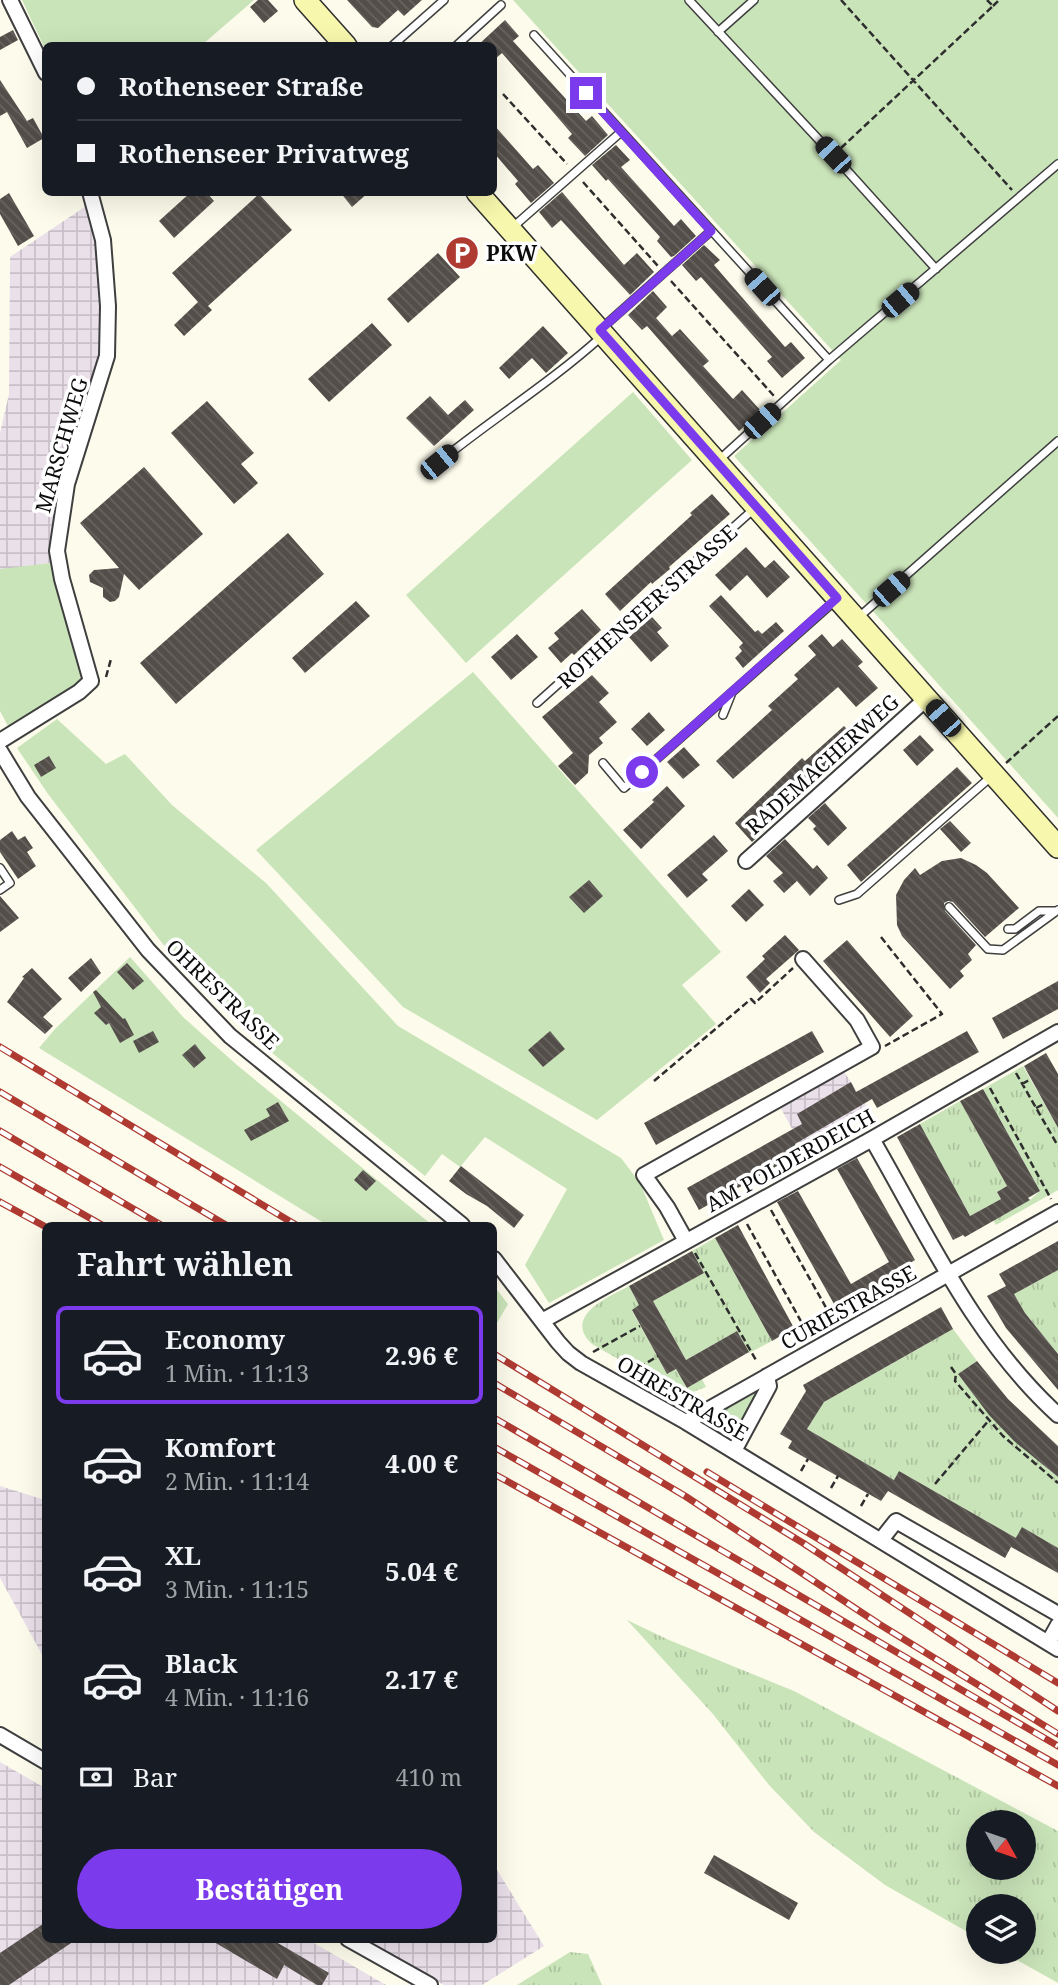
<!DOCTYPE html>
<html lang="de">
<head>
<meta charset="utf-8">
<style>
	body { margin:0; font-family:"Noto Serif",serif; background:#20242c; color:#f1f3f6; height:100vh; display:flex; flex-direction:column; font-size:26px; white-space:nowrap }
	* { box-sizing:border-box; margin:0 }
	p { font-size:23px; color:#9ea1a6 }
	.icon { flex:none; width:38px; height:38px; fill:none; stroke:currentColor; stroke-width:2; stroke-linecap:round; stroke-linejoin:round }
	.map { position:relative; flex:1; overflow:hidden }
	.side { position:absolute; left:42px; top:1222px; width:455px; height:721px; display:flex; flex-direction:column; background:#171b24; border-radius:10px; box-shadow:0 7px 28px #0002 }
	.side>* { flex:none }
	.hud { position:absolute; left:42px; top:42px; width:455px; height:154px; border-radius:10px; box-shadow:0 7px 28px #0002; display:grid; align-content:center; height:154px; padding:0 35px; background:#171b24 }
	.needle { width:46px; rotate:130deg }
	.fabs { position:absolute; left:966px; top:1810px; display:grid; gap:14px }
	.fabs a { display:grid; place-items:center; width:70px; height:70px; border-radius:50%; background:#171b24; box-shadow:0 7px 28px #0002; font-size:35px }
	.end { position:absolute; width:32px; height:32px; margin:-16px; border:9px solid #7c3aed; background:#fff; box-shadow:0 0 0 4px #fff }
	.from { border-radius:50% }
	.car { position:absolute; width:21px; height:42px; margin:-21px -10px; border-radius:9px; box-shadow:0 0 5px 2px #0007; background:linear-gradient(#222 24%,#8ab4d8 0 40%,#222 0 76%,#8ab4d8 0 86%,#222 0) }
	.hud b { display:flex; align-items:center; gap:24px; height:66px; font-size:26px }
	.hud b+b { border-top:2px solid #363941 }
	.hud i { width:18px; height:18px; background:#f1f3f6 }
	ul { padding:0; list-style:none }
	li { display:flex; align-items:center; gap:21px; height:98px; margin:0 14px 10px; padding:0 21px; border:4px solid transparent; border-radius:10px }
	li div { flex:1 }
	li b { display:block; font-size:26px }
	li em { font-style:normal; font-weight:700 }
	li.current { border-color:#7c3aed }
	li>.icon { width:63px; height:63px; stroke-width:1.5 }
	h2 { padding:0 35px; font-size:32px; line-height:84px }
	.pay { display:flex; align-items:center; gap:18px; height:77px; padding:0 35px; font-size:26px }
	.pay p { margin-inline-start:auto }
	.button { display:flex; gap:14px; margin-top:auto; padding:14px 35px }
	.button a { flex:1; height:80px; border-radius:42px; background:#7c3aed; color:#fff; font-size:28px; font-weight:700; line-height:80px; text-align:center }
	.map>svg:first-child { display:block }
</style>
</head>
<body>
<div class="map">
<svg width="1058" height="1985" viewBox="0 0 1058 1985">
	<defs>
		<pattern id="industrial-grid" width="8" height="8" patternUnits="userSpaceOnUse" patternTransform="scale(1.75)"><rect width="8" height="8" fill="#eae0ea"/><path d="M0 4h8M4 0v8" fill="none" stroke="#c8bfc8"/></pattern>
		<pattern id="grass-tufts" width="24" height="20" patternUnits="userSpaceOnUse" patternTransform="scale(1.75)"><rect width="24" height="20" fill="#cae4b9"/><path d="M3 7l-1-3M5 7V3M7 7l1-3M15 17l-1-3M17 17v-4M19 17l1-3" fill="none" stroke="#acc29e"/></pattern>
		<pattern id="building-back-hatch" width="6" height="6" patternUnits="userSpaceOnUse" patternTransform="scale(1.75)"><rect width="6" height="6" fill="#534e49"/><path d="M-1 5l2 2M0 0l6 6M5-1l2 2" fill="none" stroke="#67635f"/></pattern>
	</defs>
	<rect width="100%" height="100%" fill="#fdfcec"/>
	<path fill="url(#industrial-grid)" d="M86 206 98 246 100 360 74 438 56 509 51 563 0 570V433L9 394 10 257Z
		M843 1070 871 1113 852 1123 851 1135 808 1158 779 1105Z
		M0 1486 45 1500V1660L0 1578Z
		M0 1762 45 1788 46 1939H307L386 1985H0Z
		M494 1865 544 1946 482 1985H444L364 1939H494Z"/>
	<path fill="url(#grass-tufts)" fill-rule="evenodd" d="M1023 1066 1058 1128V1190L996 1225 993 1220 1030 1200 1040 1191 983 1089Z
		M960 1101 1007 1186 997 1192 1001 1199 970 1216 920 1124Z
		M715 1238 772 1341 749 1353 737 1331 686 1360 653 1301 704 1273 692 1251Z
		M1058 1270V1354L1025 1313 1014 1294Z
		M629 1286 639 1305 632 1311 667 1374 676 1369 687 1388 702 1379 706 1387 682 1396 592 1344C562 1316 609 1297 629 1286Z
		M953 1329 977 1361 958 1374C988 1413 1019 1446 1058 1477V1548L1023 1528 1016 1538 899 1471 894 1480 807 1429 819 1410 817 1406Z
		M754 1394 755 1399 738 1428 714 1415Z
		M627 1620 669 1640 794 1691 1058 1831V1983L1001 1951H1024V1906H978V1938L885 1885 814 1832 769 1785 712 1713ZM978 1822H1024V1867H978Z
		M570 1952 588 1954 602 1985H517Z"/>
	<path fill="#cae4b9" d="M22 0H254L202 45 46 46 45 49Z
		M513 0H1058V818L734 456 841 360Z
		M633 392 692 460 466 663 406 595Z
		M51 563 84 680 9 728 0 711V569Z
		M473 672 721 952 682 985 716 1024 597 1120 403 1007 256 850Z
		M57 719 106 764 125 754 172 805 266 883 398 1026 621 1158 640 1183 664 1240 549 1303 525 1265 567 1189 485 1137 460 1167 442 1154 425 1176 256 1040 212 997 162 943 48 794 17 748Z
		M130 957 183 1017 237 1065 432 1225H327L39 1048 55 1029Z
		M494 1286 508 1304 494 1328Z"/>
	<path fill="url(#building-back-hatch)" d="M258 0H268L278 11 264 23 250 7Z
		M347 0H422L404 16 398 10 378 28 372 27Z
		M505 20 519 36 513 41 586 121 592 116 608 135 585 156 568 138 572 134 502 53 494 60V46H477Z
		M13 30 18 40 0 50V37Z
		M0 80 27 121 33 118 44 138 27 148 7 112 0 116Z
		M494 125 533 169 538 165 554 183 531 203 515 184 518 181 494 153Z
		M616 145 630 160 621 167 674 226 681 219 696 236 674 256 671 257 657 241 660 237 608 179 606 181 592 165Z
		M191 192H206L214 201 174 238 159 221Z
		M340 192H369L352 207Z
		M562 192 624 265 637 253 654 272 630 295 561 220 552 228 539 212Z
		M9 193 34 236 18 246 0 214V199Z
		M259 194 292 230 208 306 212 310 184 336 174 325 198 302 172 273Z
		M704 245 720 260 714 265 785 347 791 342 805 358 782 378 767 361 772 357 701 277 696 281 682 265Z
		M438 253 460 277 408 323 387 299Z
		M653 291 667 307 656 318 672 336 680 329 709 361 703 366 733 399 742 390 761 411 739 431 647 326 642 330 628 315Z
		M372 323 392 345 329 402 308 379Z
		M543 326 568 353 546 373 532 358 509 379 499 368Z
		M430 396 448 415 465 400 474 410 434 446 406 418Z
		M207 401 254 453 241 464 258 483 234 504 171 433Z
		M144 467 203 534 139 590 124 574 119 597 115 601 110 602 103 597V588L90 582 89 575 94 570 119 568 80 523Z
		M712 494 730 514 669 567 670 569 652 584 651 582 620 611 605 594 692 515 690 513Z
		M288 533 324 574 176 704 140 663Z
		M746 547 765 568 774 560 790 577 767 598 747 575 730 591 715 575Z
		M721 595 755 632 758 630 762 634 776 622 784 631 743 668 735 658 742 651 739 647 743 643 709 606Z
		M356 601 370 616 305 673 292 658Z
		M582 609 601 630 574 655 572 653 561 663 548 648 559 639 554 633Z
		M652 617 662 628 657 632 669 646 651 662 629 637Z
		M517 634 538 657 511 680 491 657Z
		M822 634 833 647 842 639 863 662 858 666 878 688 856 707 838 687 733 779 716 761 772 710 768 706 798 679 794 675 816 655 808 646Z
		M592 675 609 693 599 702 617 722 599 738 603 743 589 755 588 773 575 785 558 766 573 753 542 717Z
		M649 712 665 730 647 746 631 729Z
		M844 726 859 742 752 842 735 823 802 758 805 761Z
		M920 735 934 750 917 766 903 750Z
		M684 747 700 765 683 779 667 762Z
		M49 756 56 768 41 777 34 765Z
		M957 767 972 783 861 882 847 865Z
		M667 786 685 806 641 849 623 830 654 802 652 800Z
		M825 803 847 828 828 846 813 829 816 826 808 818Z
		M950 821 971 843 961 852 940 829Z
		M12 831 18 840 25 836 33 848 27 852 36 866 18 879 0 852V840Z
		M714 835 728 851 702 874 708 880 687 898 667 875Z
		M785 839 813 869 817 865 828 878 810 896 797 881 784 893 773 881 783 873 766 856Z
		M961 858 976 865 987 873 1019 908 985 937 953 902 948 901 944 903 945 911 976 945 968 954 972 960 960 971 964 976 950 989 902 936 897 925 896 895 904 880 915 868 920 875 942 861Z
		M589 880 603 896 584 913 569 897Z
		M749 889 764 905 746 922 731 906Z
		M0 896 19 918 0 932Z
		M785 935 799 950 766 979 770 983 760 993 746 977 765 959 762 956Z
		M847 940 913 1016 890 1037 823 961Z
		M91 958 101 973 81 992 68 978Z
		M127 963 144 981 133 990 117 972Z
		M32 968 62 999 43 1017 53 1026 45 1034 7 1002 24 978 22 977Z
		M1058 981V1009L1003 1039 992 1018Z
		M96 990 123 1019 125 1018 134 1035 120 1043 109 1023 106 1025 94 1013 101 1007 93 992Z
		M153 1031 159 1042 139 1053 133 1041Z
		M550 1031 565 1049 543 1067 528 1050Z
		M812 1031 824 1052 656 1145 644 1123Z
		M967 1031 979 1052 877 1108 872 1099 795 1144 800 1153 699 1210 687 1188 802 1124 797 1114 851 1082 856 1092Z
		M195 1044 206 1058 194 1068 182 1055Z
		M1046 1053 1058 1074V1128L1024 1066Z
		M983 1089 1040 1191 1028 1198 1030 1200 965 1237 963 1235 953 1240 897 1137 920 1124 970 1216 1001 1199 997 1192 1007 1186 960 1101Z
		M278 1102 289 1121 251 1141 244 1130 270 1116 266 1109Z
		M857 1158 915 1260 907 1265 908 1268 846 1303 843 1299 834 1304 777 1202 798 1191 851 1284 889 1262 837 1169Z
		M461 1166 524 1215 514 1228 487 1206 466 1194 449 1181Z
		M363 1170 376 1181 366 1191 354 1180Z
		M738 1225 794 1328 772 1341 715 1238Z
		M1058 1241V1270L1014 1294 1025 1313 1058 1354V1390L1006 1328 987 1296 1006 1286 999 1274Z
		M692 1251 704 1273 653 1301 686 1360 737 1331 749 1352 687 1388 676 1369 667 1374 632 1310 639 1305 629 1286Z
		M941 1307 953 1329 824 1402 807 1429 894 1480 899 1471 1016 1538 1013 1543 1022 1527 1058 1548V1573L1011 1547 1005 1558 888 1491 881 1501 788 1448 792 1441 780 1434 806 1391 803 1385Z
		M977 1361 1008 1399 1058 1446V1477L1014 1441 989 1415 958 1374Z
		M714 1855 798 1903 789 1920 704 1873Z
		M46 1922V1939H77L9 1985H0V1953Z
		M209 1939H271L329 1973 322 1985H317L284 1965 277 1979Z"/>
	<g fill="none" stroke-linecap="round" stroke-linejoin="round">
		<g stroke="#3f3f3f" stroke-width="10">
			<path id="lane" d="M689 0 833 155 936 269
				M718 32 754 0
				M534 35 829 360
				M392 46 444 0
				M456 46 501 5
				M513 227 621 132
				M602 328 711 231
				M719 460 829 360 1058 164
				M439 462C492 419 550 383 601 337
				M859 617 1058 441
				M537 703 755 508
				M723 715 731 695
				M603 763 624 788 837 599
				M0 868 10 883 0 890
				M839 900 857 894 993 775
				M949 907 988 949 1003 950 1058 910
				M1008 929H1015L1039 911H1056"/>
		</g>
		<g stroke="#3f3f3f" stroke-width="18">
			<path id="street" d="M10 0 46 73
				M0 741 79 692 91 681 62 579 57 551 67 484 107 356 108 306 103 240 90 192
				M0 751 28 797 148 950 230 1036 462 1225
				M746 861 926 699
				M872 1139C927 1234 975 1340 1058 1415
				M686 1241 667 1207 644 1175 872 1047 857 1020 803 959
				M494 1259 558 1342 568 1353 581 1363 686 1422 1058 1649
				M542 1321 872 1139 1058 1032
				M686 1422 1058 1212
				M734 1451 769 1386 767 1376
				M881 1540 896 1521 1058 1614
				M1048 1643 1058 1625
				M0 1735 46 1762
				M348 1939 430 1985"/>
		</g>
		<g stroke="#2e2e2e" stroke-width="24">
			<path id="secondary" d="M305 0 346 46
				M477 192 1058 847"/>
		</g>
		<path stroke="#2e2e2e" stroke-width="2.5" stroke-dasharray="7 3.5" stroke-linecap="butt" d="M841 0 1012 190
			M993 6 999 0
			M503 94 567 164
			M841 148 993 6 987 0
			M583 182 658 266
			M671 281 774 396
			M106 677 111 659
			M1006 763 1058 716
			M881 937 942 1014 885 1046
			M1016 1073 1058 1146
			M654 1081 751 999 755 1003 793 968
			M1022 1084 1031 1079
			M990 1088 1051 1199
			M1036 1108 1044 1104
			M771 1210 833 1320
			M747 1224 808 1334
			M695 1253 757 1362
			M593 1352 640 1326
			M951 1367 956 1374 955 1381 1003 1436 1058 1483
			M630 1373 658 1356
			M801 1471 808 1459
			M935 1484 989 1420
			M831 1488 838 1476
			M861 1506 868 1494"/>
		<use href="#lane" stroke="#fff" stroke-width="7"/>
		<use href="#street" stroke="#fff" stroke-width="14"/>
		<use href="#secondary" stroke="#f7f7ad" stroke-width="21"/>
		<g stroke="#ae3a32" stroke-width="7">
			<path id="rail" d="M0 1047 296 1225
				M0 1092 226 1225
				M0 1131 161 1225
				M0 1167 102 1225
				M0 1202 46 1227
				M494 1354 803 1543 1058 1711
				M494 1383 685 1496 879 1624 1058 1734
				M494 1418 1058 1746
				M494 1447 1058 1765
				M707 1472 1058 1683
				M494 1474 1058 1786"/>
		</g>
		<use href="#rail" stroke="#fff" stroke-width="4.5" stroke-dasharray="13" stroke-linecap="butt"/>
	</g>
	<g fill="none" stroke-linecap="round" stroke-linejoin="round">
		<path stroke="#7c3aed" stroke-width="9" d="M586 93 711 231 600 330 837 598 642 772"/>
	</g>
	<defs>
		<g id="parking-disc" transform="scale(1.75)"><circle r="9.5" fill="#ae3a32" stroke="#fff"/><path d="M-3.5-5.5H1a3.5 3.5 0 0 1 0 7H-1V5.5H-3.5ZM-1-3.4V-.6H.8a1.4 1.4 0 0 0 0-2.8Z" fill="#fff"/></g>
	</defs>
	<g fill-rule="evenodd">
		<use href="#parking-disc" x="462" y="253"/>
	</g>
	<g text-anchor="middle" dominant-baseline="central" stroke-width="7" stroke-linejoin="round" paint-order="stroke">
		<g font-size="21" font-weight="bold" fill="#0c0c0c" stroke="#fff" text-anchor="start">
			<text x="486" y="253">PKW</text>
		</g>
		<g font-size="21" fill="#0c0c0c" stroke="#fff">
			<text transform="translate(61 445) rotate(-74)">MARSCHWEG</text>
			<text transform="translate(647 606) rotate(-42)">ROTHENSEER STRASSE</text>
			<text transform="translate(822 764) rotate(-42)">RADEMACHERWEG</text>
			<text transform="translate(223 994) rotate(44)">OHRESTRASSE</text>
			<text transform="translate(790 1160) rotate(-29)">AM POLDERDEICH</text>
			<text transform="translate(848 1307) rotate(-29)">CURIESTRASSE</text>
			<text transform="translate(683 1398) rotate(30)">OHRESTRASSE</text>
		</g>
	</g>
</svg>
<div class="fabs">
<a><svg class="needle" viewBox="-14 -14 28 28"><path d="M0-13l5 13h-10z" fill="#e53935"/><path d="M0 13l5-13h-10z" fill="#9ea1a6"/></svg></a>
<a><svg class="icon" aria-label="layers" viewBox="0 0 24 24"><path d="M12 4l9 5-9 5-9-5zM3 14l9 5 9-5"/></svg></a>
</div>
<i class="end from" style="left:642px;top:772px"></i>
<i class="end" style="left:586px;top:93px"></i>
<i class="car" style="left:833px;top:155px;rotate:317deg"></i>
<i class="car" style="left:762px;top:287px;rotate:318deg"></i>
<i class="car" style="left:900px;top:300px;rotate:50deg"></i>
<i class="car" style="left:762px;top:421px;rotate:48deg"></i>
<i class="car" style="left:439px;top:462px;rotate:51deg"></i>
<i class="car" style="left:891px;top:589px;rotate:49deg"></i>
<i class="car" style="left:943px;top:718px;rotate:319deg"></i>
<div class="hud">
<b><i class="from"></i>Rothenseer Straße</b>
<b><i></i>Rothenseer Privatweg</b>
</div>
<section class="side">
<h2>Fahrt wählen</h2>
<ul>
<li class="current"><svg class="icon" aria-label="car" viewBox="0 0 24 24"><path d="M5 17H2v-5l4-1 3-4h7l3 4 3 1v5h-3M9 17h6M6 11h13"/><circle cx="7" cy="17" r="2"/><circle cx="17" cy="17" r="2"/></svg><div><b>Economy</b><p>1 Min. · 11:13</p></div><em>2.96 €</em></li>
<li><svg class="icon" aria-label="car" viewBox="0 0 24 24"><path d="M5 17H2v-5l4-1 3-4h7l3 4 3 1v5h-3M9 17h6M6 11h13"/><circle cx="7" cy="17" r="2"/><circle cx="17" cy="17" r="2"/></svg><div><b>Komfort</b><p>2 Min. · 11:14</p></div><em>4.00 €</em></li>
<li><svg class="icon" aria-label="car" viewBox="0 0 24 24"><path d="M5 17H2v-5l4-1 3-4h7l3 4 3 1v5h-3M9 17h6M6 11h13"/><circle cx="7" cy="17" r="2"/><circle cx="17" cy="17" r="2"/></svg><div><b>XL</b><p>3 Min. · 11:15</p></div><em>5.04 €</em></li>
<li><svg class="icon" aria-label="car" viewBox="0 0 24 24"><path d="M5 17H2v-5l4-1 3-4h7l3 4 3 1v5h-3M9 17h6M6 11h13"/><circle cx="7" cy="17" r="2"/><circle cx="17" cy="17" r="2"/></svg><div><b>Black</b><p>4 Min. · 11:16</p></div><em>2.17 €</em></li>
</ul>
<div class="pay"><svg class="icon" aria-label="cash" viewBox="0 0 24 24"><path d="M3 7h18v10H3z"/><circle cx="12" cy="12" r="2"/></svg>Bar<p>410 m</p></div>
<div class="button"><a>Bestätigen</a></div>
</section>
</div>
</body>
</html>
